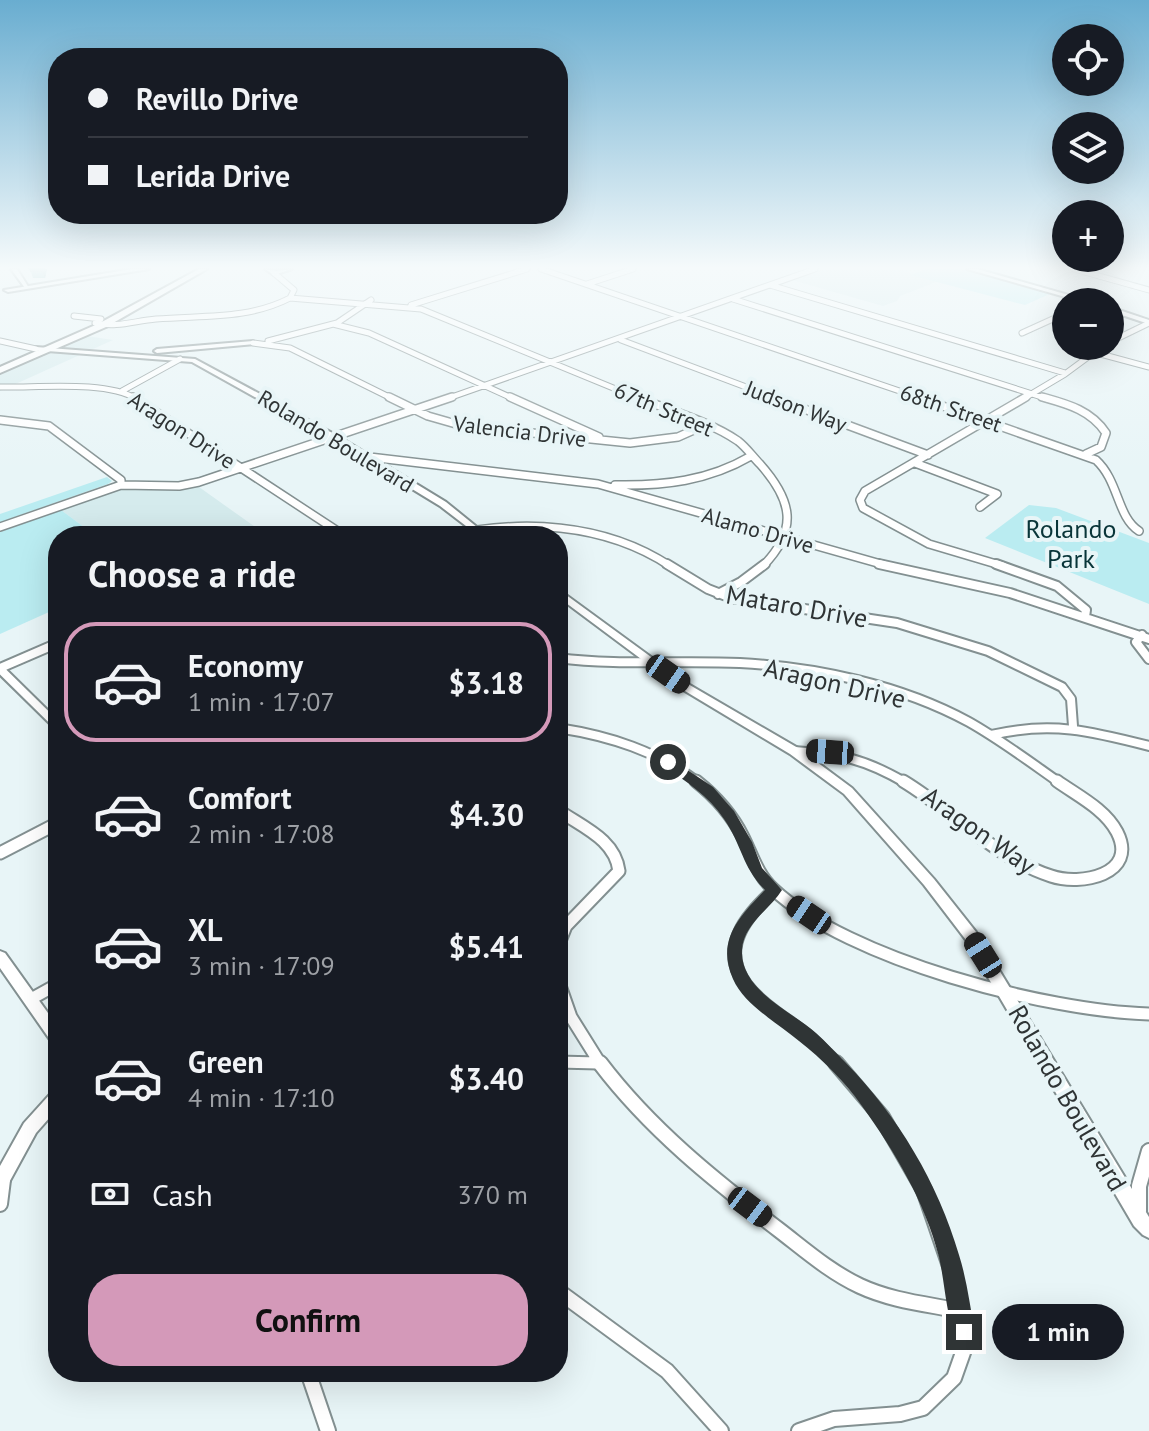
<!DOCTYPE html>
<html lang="en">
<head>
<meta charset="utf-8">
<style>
	body { margin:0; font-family:"PT Sans",sans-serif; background:#242831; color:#f1f3f6; height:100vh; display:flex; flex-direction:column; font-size:30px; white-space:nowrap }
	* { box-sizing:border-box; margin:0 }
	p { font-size:26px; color:#9ea1a6 }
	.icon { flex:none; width:44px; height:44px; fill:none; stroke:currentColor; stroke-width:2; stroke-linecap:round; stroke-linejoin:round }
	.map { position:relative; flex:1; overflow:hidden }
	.side { position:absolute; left:48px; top:526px; width:520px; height:856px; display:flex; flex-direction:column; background:#171b24; border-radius:32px; box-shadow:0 8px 32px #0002 }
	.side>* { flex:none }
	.guide { position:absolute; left:48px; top:48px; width:520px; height:176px; border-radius:32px; box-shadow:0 8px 32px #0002; display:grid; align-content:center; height:176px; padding:0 40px; background:#171b24 }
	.controls { position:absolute; left:1052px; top:24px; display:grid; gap:16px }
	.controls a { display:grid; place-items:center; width:72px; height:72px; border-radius:50%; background:#171b24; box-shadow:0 8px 32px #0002; font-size:40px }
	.end { position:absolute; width:36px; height:36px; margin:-18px; border:10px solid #2f3435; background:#fff; box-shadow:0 0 0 4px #fff }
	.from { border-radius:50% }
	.bubble { position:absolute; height:56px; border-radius:28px; background:#171b24; box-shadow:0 8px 32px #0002; font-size:26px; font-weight:700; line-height:56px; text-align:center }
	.car { position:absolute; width:24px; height:48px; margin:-24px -12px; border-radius:10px; box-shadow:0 0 6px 2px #0007; background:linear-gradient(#222 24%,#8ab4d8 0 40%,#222 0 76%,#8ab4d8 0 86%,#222 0) }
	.guide b { display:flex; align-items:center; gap:28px; height:76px; font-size:30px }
	.guide b+b { border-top:2px solid #363941 }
	.guide i { width:20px; height:20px; background:#f1f3f6 }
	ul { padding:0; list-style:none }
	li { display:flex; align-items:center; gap:24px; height:120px; margin:0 16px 12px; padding:0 24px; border:4px solid transparent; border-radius:32px }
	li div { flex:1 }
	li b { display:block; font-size:30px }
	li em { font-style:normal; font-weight:700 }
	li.selected { border-color:#d499b9 }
	li>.icon { width:72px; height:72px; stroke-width:1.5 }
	h2 { padding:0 40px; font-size:36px; line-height:96px }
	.pay { display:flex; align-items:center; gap:20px; height:88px; padding:0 40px; font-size:30px }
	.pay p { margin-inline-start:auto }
	.primary-button { display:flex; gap:16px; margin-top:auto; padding:16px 40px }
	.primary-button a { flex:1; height:92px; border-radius:32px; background:#d499b9; color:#111; font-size:32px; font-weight:700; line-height:92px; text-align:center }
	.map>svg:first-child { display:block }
</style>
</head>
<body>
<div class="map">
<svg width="1149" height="1431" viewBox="0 0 1149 1431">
	<rect width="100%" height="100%" fill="#e8f5f7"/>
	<path fill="#d5ebed" d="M821 269H900L936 282 900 296 897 301 883 306 792 280Z
		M87 336 113 340 0 391V373Z
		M199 487 258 529 242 536H96L61 510 124 488Z"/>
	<path fill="#baecf1" d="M926 269H960L1052 293 1025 305 910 275Z
		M107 477 112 481 108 484 0 522V514Z
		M1029 505 1056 508 1149 543V604L985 538Z
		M61 510 96 536H58V608L0 634V532Z"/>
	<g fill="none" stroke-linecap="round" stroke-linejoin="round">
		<g stroke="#839091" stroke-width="7">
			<path id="minor-far4" d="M541 269 923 399
				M1074 269 1149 290
				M274 273 294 290 290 298
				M587 284 633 269
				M770 285 1065 373
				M290 298 421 309 640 399
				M733 299 1048 399
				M411 305 527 269
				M74 316 101 319
				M95 323C117 328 134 321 156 319 203 315 247 320 290 298
				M333 324 369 333 514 399
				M1022 333 1066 313
				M621 340 778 399
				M0 341 36 349
				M268 341 337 323 371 300
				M1110 342 1149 323
				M253 343 290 348 393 399
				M1093 352 1149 367
				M0 387C36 388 107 380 136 399
				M122 391 180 359
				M446 399 815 269
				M1023 399 1065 374 1103 346"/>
		</g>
		<g stroke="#839091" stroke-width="10">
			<path id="minor-far3" d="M133 397 345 536
				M389 397 428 416 463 426 630 443 678 437 705 425
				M510 397 599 437
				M636 397C668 410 709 421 738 441 746 447 753 457 760 464 792 500 799 529 763 566
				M772 397 928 455
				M917 397 1096 460C1119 481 1117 517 1139 531
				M1042 397C1067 404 1091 410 1106 433L1101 447 1086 454
				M0 420 49 426 121 480V485
				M361 456 598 484 888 566
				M915 463 997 494 980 507
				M615 485C664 486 708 481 751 456
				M0 527 121 485 179 486 199 482 452 397
				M444 536C520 519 603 522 670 566
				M1003 566 929 544 863 508 860 500 865 491 1026 397"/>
		</g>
		<g stroke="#839091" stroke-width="12">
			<path id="minor-far2" d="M667 564 708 589 731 598 897 623 988 651 1062 687 1071 699 1073 726
				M879 564 1010 593 1149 639
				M996 564 1057 586 1086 610 1085 617
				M718 594 741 582 765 564
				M1142 635 1136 642 1149 659
				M558 658C619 666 679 660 740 663 817 667 901 685 969 722 1001 740 1030 762 1060 783
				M0 668 58 643
				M0 669 58 726
				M558 728C610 736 657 751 699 783
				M991 735C1051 721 1091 731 1149 746
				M794 751C841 754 865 759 906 783"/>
		</g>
		<g stroke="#839091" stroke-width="15">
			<path id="minor-far1" d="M696 781C715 796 732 815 743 837 752 855 757 874 773 889 849 960 1046 1011 1149 1014
				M903 781C953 811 995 858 1051 876 1080 886 1139 875 1117 832 1105 809 1078 796 1057 781
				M558 810C582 827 615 839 619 871L566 926 558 946
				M0 853 58 823
				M774 890C761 903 746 917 739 934 719 980 771 1008 801 1031 814 1041 826 1053 838 1065
				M558 980 571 1017 601 1065
				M31 999 58 984
				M558 1062 598 1063"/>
		</g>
		<g stroke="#839091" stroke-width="18">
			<path id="minor" d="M600 1063C650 1129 714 1180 779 1230 805 1250 830 1272 860 1286 892 1301 927 1304 961 1311
				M0 1204 3 1180
				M1139 1211V1186L1149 1151
				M558 1291 667 1371 721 1431
				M308 1372 328 1431
				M799 1431 834 1419 900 1414 923 1408 954 1378 966 1344 951 1269 924 1190 882 1117 836 1063"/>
		</g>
		<g stroke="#839091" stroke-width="4">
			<path id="tertiary" d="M11 269H17L29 288H25Z
				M265 269 275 271 292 269 274 275Z
				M253 341 255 342V344L157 353 154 351 157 349Z
				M36 347 195 359 336 435 446 502 488 536H479L440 506 330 439 192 362 34 350 33 349Z
				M558 589 688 684 798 748 852 788 934 879 976 932 1149 1217V1238L1143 1235 1134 1226 966 940 924 885 844 794 790 754 680 688 558 597Z
				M0 951 5 953 58 1027V1045L53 1044 0 968Z
				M58 1090V1108L36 1133 6 1188 0 1190V1166L24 1123 52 1092Z"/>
		</g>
		<g stroke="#839091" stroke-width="4">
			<path id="secondary" d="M967 269H977L1093 302H1083Z
				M1110 307 1149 320V324L1110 311Z"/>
		</g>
		<g stroke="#839091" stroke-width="4">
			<path id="primary" d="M132 269H149L8 292 4 290Z
				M199 269H207L106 327 0 373V367L100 323Z"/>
		</g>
		<use href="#minor-far4" stroke="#fff" stroke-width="5"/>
		<use href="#minor-far3" stroke="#fff" stroke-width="7"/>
		<use href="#minor-far2" stroke="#fff" stroke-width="8"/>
		<use href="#minor-far1" stroke="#fff" stroke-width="11"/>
		<use href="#minor" stroke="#fff" stroke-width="14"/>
		<use href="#tertiary" fill="#fff" fill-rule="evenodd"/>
		<use href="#secondary" fill="#fff" fill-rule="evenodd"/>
		<use href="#primary" fill="#fff" fill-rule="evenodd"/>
	</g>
	<path fill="#5da9af" d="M30 269H47L45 278H33Z"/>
	<path fill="#4c898f" d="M43 269H47L45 278 42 271Z"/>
	<path fill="#6cc4cc" stroke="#4c898f" stroke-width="2" d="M30 269H43L42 271H31Z"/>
	<linearGradient id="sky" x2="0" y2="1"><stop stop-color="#69add0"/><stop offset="0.57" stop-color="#f5fafb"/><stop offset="1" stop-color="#f5fafb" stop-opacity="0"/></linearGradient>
	<rect width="1149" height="469" fill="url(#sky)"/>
	<path fill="#2f3435" d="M668 757 713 787 734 811 752 842 762 868 782 890C770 909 743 925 742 950 740 990 791 1011 816 1033 826 1042 836 1053 846 1063 898 1116 938 1183 959 1255 967 1280 970 1307 975 1332L972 1340 964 1343 956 1340C946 1314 945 1284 939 1257 925 1202 895 1152 862 1106 846 1083 821 1058 799 1041 778 1023 745 1006 733 979 716 940 739 917 765 890 742 867 742 845 724 819 709 796 685 781 663 765V759Z"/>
	<g text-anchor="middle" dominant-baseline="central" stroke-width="8" stroke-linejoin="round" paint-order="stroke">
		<g font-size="22" fill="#2f3435" stroke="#e8f5f7">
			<text transform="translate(796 406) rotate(21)">Judson Way</text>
			<text transform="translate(951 408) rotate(19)">68th Street</text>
			<text transform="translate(664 409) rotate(23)">67th Street</text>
			<text transform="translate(182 430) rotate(33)">Aragon Drive</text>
			<text transform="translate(520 431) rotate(7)">Valencia Drive</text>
			<text transform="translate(336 441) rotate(31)">Rolando Boulevard</text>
			<text transform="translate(758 530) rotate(16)">Alamo Drive</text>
		</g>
		<g font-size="26" fill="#093539" stroke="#e8f5f7">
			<text x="1071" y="528">Rolando<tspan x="1071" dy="30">Park</tspan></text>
		</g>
		<g font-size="26" fill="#2f3435" stroke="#e8f5f7">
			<text transform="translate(797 606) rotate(10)">Mataro Drive</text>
			<text transform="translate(835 683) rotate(13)">Aragon Drive</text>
			<text transform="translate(979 830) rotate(35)">Aragon Way</text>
			<text transform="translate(1068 1098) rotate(60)">Rolando Boulevard</text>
		</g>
	</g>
</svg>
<div class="controls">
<a><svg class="icon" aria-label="locate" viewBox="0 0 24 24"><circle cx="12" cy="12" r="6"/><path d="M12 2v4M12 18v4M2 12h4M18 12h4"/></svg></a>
<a><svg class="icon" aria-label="layers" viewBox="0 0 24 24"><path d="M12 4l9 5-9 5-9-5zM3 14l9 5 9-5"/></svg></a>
<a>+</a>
<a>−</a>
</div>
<i class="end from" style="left:668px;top:762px"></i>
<i class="end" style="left:964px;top:1332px"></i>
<div class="bubble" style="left:992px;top:1304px;width:132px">1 min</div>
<i class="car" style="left:668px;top:674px;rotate:125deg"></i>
<i class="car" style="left:830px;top:752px;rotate:274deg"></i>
<i class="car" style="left:809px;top:915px;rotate:304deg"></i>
<i class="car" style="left:983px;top:955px;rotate:328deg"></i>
<i class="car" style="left:750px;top:1207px;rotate:127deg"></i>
<div class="guide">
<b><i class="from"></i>Revillo Drive</b>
<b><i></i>Lerida Drive</b>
</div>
<section class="side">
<h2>Choose a ride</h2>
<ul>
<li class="selected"><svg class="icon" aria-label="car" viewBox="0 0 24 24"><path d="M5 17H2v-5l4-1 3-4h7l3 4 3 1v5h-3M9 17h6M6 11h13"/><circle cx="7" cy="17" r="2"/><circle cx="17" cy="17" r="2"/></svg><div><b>Economy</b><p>1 min · 17:07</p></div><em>$3.18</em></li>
<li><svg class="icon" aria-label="car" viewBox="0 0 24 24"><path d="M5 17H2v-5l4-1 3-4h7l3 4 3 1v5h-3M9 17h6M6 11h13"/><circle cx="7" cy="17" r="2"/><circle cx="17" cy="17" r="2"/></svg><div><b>Comfort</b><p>2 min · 17:08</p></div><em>$4.30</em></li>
<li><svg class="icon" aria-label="car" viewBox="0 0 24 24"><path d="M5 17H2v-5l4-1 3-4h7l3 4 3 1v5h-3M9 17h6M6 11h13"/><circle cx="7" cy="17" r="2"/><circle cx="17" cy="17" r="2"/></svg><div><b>XL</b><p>3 min · 17:09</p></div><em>$5.41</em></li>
<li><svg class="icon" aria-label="car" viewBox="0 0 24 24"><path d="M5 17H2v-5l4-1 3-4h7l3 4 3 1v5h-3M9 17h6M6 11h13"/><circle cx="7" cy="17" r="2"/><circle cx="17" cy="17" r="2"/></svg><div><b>Green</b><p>4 min · 17:10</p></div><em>$3.40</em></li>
</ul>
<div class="pay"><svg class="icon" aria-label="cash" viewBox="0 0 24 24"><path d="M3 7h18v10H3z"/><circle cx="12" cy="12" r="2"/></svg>Cash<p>370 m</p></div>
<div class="primary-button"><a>Confirm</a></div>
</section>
</div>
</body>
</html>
